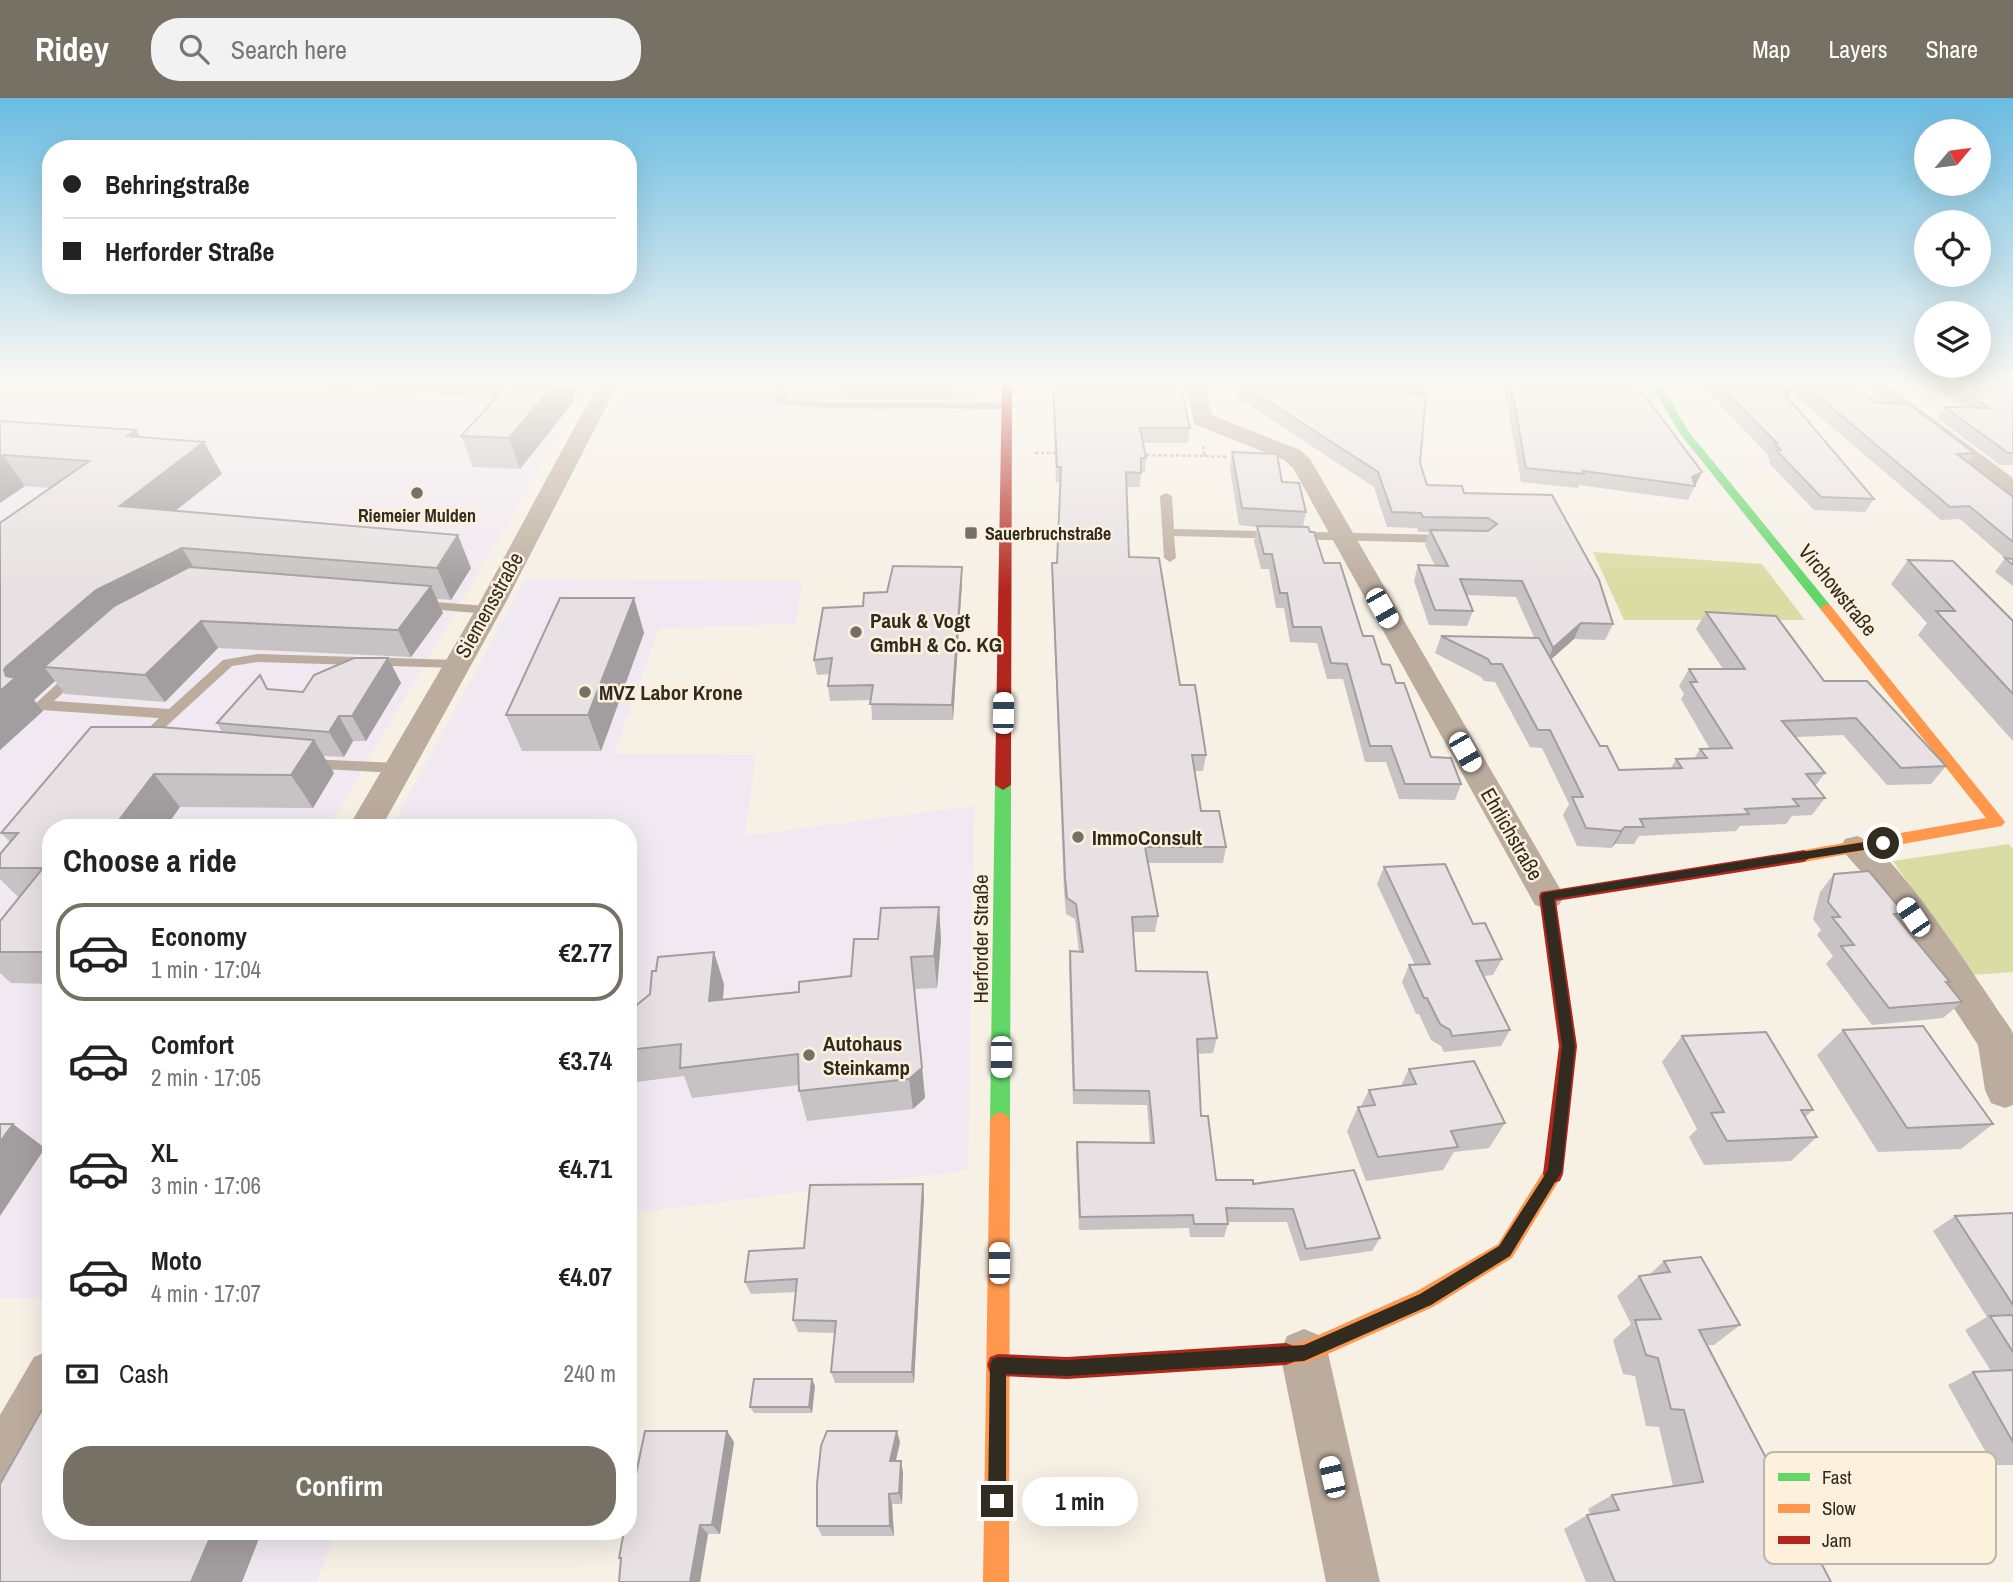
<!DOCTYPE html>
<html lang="en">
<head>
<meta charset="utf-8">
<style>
	body { margin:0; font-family:"Archivo Narrow",sans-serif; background:#f2f2f2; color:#222; height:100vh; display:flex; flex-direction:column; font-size:26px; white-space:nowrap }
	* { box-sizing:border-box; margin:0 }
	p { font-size:23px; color:#767676 }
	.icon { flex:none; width:38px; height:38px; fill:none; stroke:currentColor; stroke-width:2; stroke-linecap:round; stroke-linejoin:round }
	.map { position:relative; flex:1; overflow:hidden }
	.panel { position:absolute; left:42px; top:721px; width:595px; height:721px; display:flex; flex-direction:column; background:#fff; border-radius:28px; box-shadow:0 7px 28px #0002 }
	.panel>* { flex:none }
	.hud { position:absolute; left:42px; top:42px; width:595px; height:154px; border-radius:28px; box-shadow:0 7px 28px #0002; display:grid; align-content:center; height:154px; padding:0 21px; background:#fff }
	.needle { width:46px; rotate:61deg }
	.tools { position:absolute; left:1914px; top:21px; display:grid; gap:14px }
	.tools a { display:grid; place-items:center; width:77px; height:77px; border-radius:50%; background:#fff; box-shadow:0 7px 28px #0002; font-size:35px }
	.end { position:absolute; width:32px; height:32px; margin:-16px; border:9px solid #322b1f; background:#fff; box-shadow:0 0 0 4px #fff }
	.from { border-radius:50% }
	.bubble { position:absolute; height:49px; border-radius:24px; background:#fff; box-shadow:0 7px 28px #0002; font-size:23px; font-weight:700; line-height:49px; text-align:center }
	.car { position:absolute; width:21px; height:42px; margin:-21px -10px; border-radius:9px; box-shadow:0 0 5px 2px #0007; background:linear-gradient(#fff 24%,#345 0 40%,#fff 0 76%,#345 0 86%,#fff 0) }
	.hud b { display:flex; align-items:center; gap:24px; height:66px; font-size:26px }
	.hud b+b { border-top:2px solid #e0e0e0 }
	.hud i { width:18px; height:18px; background:#222 }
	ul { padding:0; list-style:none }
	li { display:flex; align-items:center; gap:21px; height:98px; margin:0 14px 10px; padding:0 7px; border:4px solid transparent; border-radius:28px }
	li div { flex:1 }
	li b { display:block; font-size:26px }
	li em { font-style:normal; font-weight:700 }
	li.selected { border-color:#777064 }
	li>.icon { width:63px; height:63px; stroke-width:1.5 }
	h2 { padding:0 21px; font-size:32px; line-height:84px }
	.pay { display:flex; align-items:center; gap:18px; height:77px; padding:0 21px; font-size:26px }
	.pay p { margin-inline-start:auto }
	.button { display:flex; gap:14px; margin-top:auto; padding:14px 21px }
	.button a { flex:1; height:80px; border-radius:28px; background:#777064; color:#fff; font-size:28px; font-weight:700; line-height:80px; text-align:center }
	header { display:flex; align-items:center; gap:42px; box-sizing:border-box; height:98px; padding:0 35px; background:#777064; color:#fff }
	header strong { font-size:33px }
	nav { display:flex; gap:38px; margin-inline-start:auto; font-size:24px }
	.search { width:490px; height:63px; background:#f2f2f2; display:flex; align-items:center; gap:18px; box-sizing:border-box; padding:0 24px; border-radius:28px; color:#767676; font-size:26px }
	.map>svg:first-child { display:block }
</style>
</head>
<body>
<header>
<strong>Ridey</strong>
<div class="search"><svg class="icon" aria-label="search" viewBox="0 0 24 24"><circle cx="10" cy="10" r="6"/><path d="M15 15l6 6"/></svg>Search here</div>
<nav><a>Map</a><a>Layers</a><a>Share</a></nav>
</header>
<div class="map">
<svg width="2013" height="1484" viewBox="0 0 2013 1484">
	<rect width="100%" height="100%" fill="#f6f0e5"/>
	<path fill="#f0e9f1" d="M18 282H592L328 730H51V1195L48 1201 0 1200V294Z
		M631 282H978L974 328H910V320H611Z
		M525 481 802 483 796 526 659 530 614 656 756 657 745 738 974 708 968 1072 628 1116V730H391Z
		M51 1433H336L317 1484H0Z"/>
	<path fill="#d9dca3" d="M1593 454 1762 466 1805 522H1624Z
		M2009 746 2013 751V874L1971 877 1893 763Z"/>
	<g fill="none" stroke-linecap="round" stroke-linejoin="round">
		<path stroke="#bcb1a6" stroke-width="2.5" stroke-dasharray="3.5 2.5" stroke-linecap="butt" d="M1035 355H1058
			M1140 357 1205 358 1203 348
			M1205 358 1228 359"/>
		<path fill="#bcac9e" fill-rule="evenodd" d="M781 282H791L786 301 824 304 1007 305 1012 308 1007 311 824 310 780 306 775 303Z
			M1166 395 1172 398 1174 431 1446 437 1452 441 1446 445 1174 438 1176 460 1170 464 1164 460 1160 398Z
			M421 503 488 508 494 512 488 516 417 510 415 507Z
			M257 556 457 562 464 566 457 570 257 564 232 568 147 646 142 648 135 643 159 620 41 612 34 607 72 572 77 571 84 575 82 578 54 603 169 611 223 562Z
			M308 661 397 665 404 670 397 675 303 670 301 666 303 662Z"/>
		<path fill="#bcac9e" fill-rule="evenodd" d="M600 282H620L506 504 381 730H348L480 504Z
			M1185 282H1205L1212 317 1300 352 1310 361 1559 789 1564 798 1559 807 1547 811 1535 807 1293 370 1284 362 1194 326Z
			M1258 282H1320L1369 288 1420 285 1427 287 1430 291 1427 295 1420 297 1369 300 1268 288 1261 286Z
			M1858 282H1881L2013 380V398L2005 396Z
			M1857 738C1895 749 1983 892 2011 931L2013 936V1007L2005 1010 1991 1005 1985 992 1978 947 1873 787 1840 750 1845 741Z
			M1304 1231 1321 1238 1328 1255 1380 1484H1326L1280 1255 1287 1238Z
			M51 1252V1324L18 1383 0 1390V1317L34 1259Z"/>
		<path fill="#63d668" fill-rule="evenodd" d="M1648 282H1658L1689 334 1830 507V513H1822L1681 337Z
			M1003 682 1011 687 1010 1023 1007 1029 1000 1032 993 1029 990 1023 995 687Z"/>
		<path fill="#ff974d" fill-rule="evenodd" d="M1826 506 1830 507 2002 720 2005 724 2002 728 1804 764 1798 762 1796 758 1798 754 1804 752 1986 720 1822 513 1820 510Z
			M1000 1014 1007 1017 1010 1023 1009 1484H983L990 1023 993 1017Z
			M1553 1067 1560 1069 1563 1076 1512 1160 1433 1209 1312 1263 1286 1267 1278 1264 1275 1256 1278 1248 1303 1244 1417 1193 1498 1146 1546 1069Z"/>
		<path fill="#b3261e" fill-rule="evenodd" d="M1002 282H1012L1011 687 1003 692 995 687Z
			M1804 752 1812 758 1804 764 1556 803 1577 948 1563 1076 1560 1083 1553 1085 1546 1083 1543 1076 1559 948 1539 798 1541 794Z
			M1286 1245 1294 1248 1297 1256 1294 1264 1286 1267 1067 1281 998 1278 990 1275 987 1267 990 1259 998 1256 1067 1259Z"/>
	</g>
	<path fill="#c7c2c3" d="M329 282H577L576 284 578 293 573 299 574 303 520 371 473 369 461 338 496 299 332 290Z
		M840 282H953L951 301H842Z
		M1052 282H1179L1190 330 1188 345H1143L1146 360 1145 374H1141L1140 389H1126L1129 459 1180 587 1206 657 1203 673H1194L1201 713 1226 749 1223 765H1148L1158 818 1155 834H1133L1136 873 1217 940 1213 955 1198 956 1201 1018 1216 1082 1253 1086 1380 1140 1372 1153 1300 1163 1287 1124H1228V1126L1224 1139H1190L1189 1130 1079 1132 1076 1058 1077 1044 1150 1045 1147 1007 1073 1006 1069 869 1070 853 1079 854 1075 821 1066 816 1064 794 1052 480V465H1057L1061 384H1056Z
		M1240 282 1396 293 1427 387 1464 395 1613 526 1605 542 1574 541 1551 561 1600 648 1619 672 1671 670 1676 661H1694L1700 651H1710L1681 601 1684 596 1679 588 1689 571H1723L1696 531 1706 514 1824 583 1946 668 1931 686 1887 687 1843 637 1796 639 1825 675 1815 688 1825 700 1812 717 1792 718 1786 726 1740 728 1736 733 1639 738 1634 746H1615L1611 750 1577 748 1563 717 1569 706 1542 650 1530 649 1495 584 1484 583 1481 579 1435 555 1441 538 1534 539 1516 499 1467 497 1473 513 1467 528 1429 527 1414 483 1418 467 1435 468 1425 447 1429 434H1418L1417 430 1387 429 1374 389 1237 299Z
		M1341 282H1394L1393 284 1369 285Z
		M1473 282H1633L1702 374 1688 402 1579 387 1578 390 1521 384 1505 293 1473 288Z
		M1697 282H1846L1875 304 1974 355 1968 364 2013 399V467L1960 421 1941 422 1791 294 1787 298 1874 401 1865 414 1814 412 1769 365 1770 362 1767 358 1768 357Z
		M1927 282H2013V367H2000L1937 320 1945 309H1964Z
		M0 323 140 339 222 376 175 413 471 470 451 502 437 501 443 515 411 559 218 550 165 604 65 596 55 583 34 602 43 613 0 652V425L50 390 25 388 0 405Z
		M1232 354 1282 384 1306 414 1303 429 1310 434 1324 465 1363 538 1396 585 1431 659 1461 686 1455 702 1399 701 1386 664H1365L1343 581H1327L1317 545 1290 544 1284 510H1276L1269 471H1261L1254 443 1257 429 1239 427 1230 371Z
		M2005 460 2013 467V488L1995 474Z
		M1908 462 2013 523V643L1918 537 1927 525 1891 486Z
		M962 484 953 622H872L871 602 830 603 828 588 830 576 817 577 814 562 863 508 887 494Z
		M634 500 644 535 601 653H522L506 617Z
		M388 560 401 585 366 643H353L344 659 323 658 334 675 313 710 180 709 165 730H51V886L11 885 0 875V823L19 800 0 781V756L10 744 1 735 222 634 217 625 268 591 303 594Z
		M1384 769 1473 826 1502 861 1493 877 1483 878 1510 932 1501 948 1444 954 1441 948 1431 942 1419 916H1416L1402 884 1409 867H1415L1377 786Z
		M1834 776 1904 815 1898 821 1950 884 1948 886 1962 904 1943 920 1872 927 1826 866 1833 858 1817 837 1821 832 1813 821 1820 794Z
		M939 809 941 842 937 890 915 891 925 1000 913 1011 807 1023 799 993V987L692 1000 684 978 628 985V911L724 886 723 902 799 894 851 878 878 841Z
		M1843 932 1993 1026 1961 1051 1878 1054 1817 957Z
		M1682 938 1813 1012 1805 1019 1817 1039 1791 1063 1704 1067 1689 1039 1697 1031 1662 964Z
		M1409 971 1505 1025 1489 1050 1454 1054 1443 1072 1366 1083 1347 1033 1358 1009 1361 1008 1369 992 1401 988Z
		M924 1100 914 1285H835L831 1274 835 1235 798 1234 793 1222 796 1194 751 1196 745 1184 804 1150Z
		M2013 1115V1367H1993L1948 1287 1973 1274 1991 1273 1965 1232 1987 1219 1933 1133 1955 1118Z
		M1664 1163 1740 1227 1714 1247H1708L1831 1484H1586L1564 1431 1587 1417 1590 1416 1588 1411 1612 1397 1673 1388 1659 1329 1646 1328 1635 1278 1623 1276 1613 1242 1631 1226 1617 1198 1639 1178 1649 1177Z
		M815 1288 812 1315H754L750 1309Z
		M727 1333 734 1344 720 1436H708L700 1484H619L621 1462 619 1460Z
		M900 1344 896 1363 903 1374 902 1406H892L894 1438H822L817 1428Z"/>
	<path fill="#a29e9f" d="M558 282H577L576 284 578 293 573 299 574 303 520 371 509 340Z
		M951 282H953L951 301Z
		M1798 282 1791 294 1777 308 1784 295Z
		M136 332 154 363 127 338Z
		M204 344 222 376 141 440 120 408Z
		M3 357 25 388 0 405V359Z
		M1702 374 1695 388 1694 389 1692 379Z
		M458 437 471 470 451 502 437 470Z
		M182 450 202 483 44 569 55 583 34 602 43 613 0 652V593L6 578 4 572 6 569 96 492Z
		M962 469V484L953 622 952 607Z
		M431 488 443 515 411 559 398 532Z
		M634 500 644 535 601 653 588 617Z
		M201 523 218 550 165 604 145 577Z
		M1581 525 1574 541 1546 566 1553 550Z
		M388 560 401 585 366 643 352 618Z
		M339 618 353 643 344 659 329 634Z
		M314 642 334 675 313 710 291 677Z
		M154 676 180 709 165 730H113Z
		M1625 729 1615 746 1611 750 1621 733Z
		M939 809 941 842 937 890 934 858Z
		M714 854 724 886 720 935 709 903Z
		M911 859 925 1000 913 1011 909 981Z
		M13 1026 45 1050 0 1118V1044Z
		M923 1086 924 1100 914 1285 912 1274Z
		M812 1281 815 1288 812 1315 809 1309Z
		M727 1333 734 1344 720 1436 712 1427Z
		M897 1333 900 1344 893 1374 890 1363Z
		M901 1363 903 1374 902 1406 899 1395Z
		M889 1396 892 1406 894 1438 890 1428Z
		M700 1427 708 1436 700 1484H690Z
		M213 1433H262L242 1484H191Z"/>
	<path fill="#e7e1e3" stroke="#a29e9f" stroke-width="2" d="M512 282H558L509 340 461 338Z
		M1053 282H1179L1190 330H1140L1146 360H1141V375L1126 374 1129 459 1159 460 1180 587H1195L1206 657H1192L1201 713H1219L1226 749H1145L1158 818 1132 819 1136 873 1207 874 1217 940 1197 941 1201 1018H1208L1216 1082H1253V1086L1354 1072 1380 1140 1306 1151 1293 1111 1226 1110 1228 1126H1194L1193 1117 1080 1119 1077 1044 1154 1045 1149 993 1074 992 1070 853 1083 854 1076 806 1067 800 1065 779 1052 465H1057L1061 369H1057Z
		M1240 282H1317L1372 288 1396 287V293L1426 297 1420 365 1427 387 1462 388 1464 395 1552 397 1599 482 1613 526 1581 525 1553 550 1522 483 1460 481 1473 513 1435 512 1418 467 1448 468 1430 432 1488 433 1497 426 1488 420 1423 419 1421 415 1392 414 1378 374 1239 284Z
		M1510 282H1633L1702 374 1692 379 1695 388 1583 373 1584 376 1526 370Z
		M1715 282H1797L1784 295 1874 401 1821 399 1776 352H1781L1774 345H1777Z
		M1799 282H1846L1875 304 1910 307 1974 355 1957 356 2013 399V444L1969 408 1950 409Z
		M1949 282H2013V355H2008L1945 309 1989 310Z
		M0 323 136 332 127 338 204 344 120 408 458 437 437 470 182 450 96 492 6 569 4 572 6 578 15 580 0 593V425L89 363 3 357 0 359Z
		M1232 354 1277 356 1282 384 1299 385 1306 414 1242 410Z
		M1257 428 1308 429 1310 434H1314L1324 465H1340L1363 538H1373L1382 566 1390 567 1396 585H1404L1431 659 1451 660 1461 686H1405L1391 648H1370L1347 566 1331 565 1321 529H1293L1287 495H1280L1272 456H1264Z
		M2005 460 2013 461V467Z
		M1908 462 1953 463 2013 523V596L1936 513H1955Z
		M893 468 962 469 952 607 870 606 873 587 828 588 832 560 814 562 823 510 863 508 864 495 887 494Z
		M189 469 431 488 398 532 201 523 145 577 44 569 114 508Z
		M560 500H634L588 617H506Z
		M1706 514 1776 518 1824 583H1867L1946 668 1901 670 1856 620 1782 623 1825 675 1806 676 1825 700 1793 701 1799 708 1745 711 1749 716 1640 721 1644 729H1625L1621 733 1586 730 1572 699H1583L1550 632H1538L1502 566H1491L1488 561 1441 538 1539 540 1600 648H1607L1619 672 1682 670 1676 661 1707 660 1700 651 1732 650 1690 584H1697L1689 571H1745Z
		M354 560H388L352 618H339L329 634 217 625 260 577 267 591 303 594 314 577Z
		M91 629H161L314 642 291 677 154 676 113 730H51V854H0V823L43 770H0V756L18 735H1Z
		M1445 766 1473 826 1485 825 1502 861 1476 863 1510 932 1452 938 1450 932 1440 926 1427 900H1424L1409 867 1430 866 1384 769Z
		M1869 773 1904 815 1894 816 1950 884H1946L1962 904 1889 910 1841 848 1854 847 1832 819H1840L1828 804 1834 776Z
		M939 809 934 858 911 859 922 970 909 981 799 993 798 956 680 970 681 946 628 952V911H632L650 896 652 873H656L658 859 714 854 709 903 799 894V884L851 878 854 841H878L881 810Z
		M1923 928 1993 1026 1907 1030 1843 932Z
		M1766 934 1813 1012H1801L1817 1039 1727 1043 1711 1015 1724 1014 1682 938Z
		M1474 963 1505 1025 1451 1033 1458 1049 1378 1059 1358 1009 1375 1007 1369 992 1416 986 1409 971Z
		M0 1026H13L0 1044Z
		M923 1086 912 1274H831L836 1223 793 1222 797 1181 745 1184 749 1153 804 1150 810 1087Z
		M2013 1115V1207L1955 1118Z
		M1701 1159 1740 1227 1699 1232 1831 1484H1615L1587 1417 1619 1412 1612 1397 1703 1384 1684 1312 1671 1311 1658 1260 1646 1257 1635 1222 1661 1221 1639 1178 1670 1174 1664 1163Z
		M2013 1217V1254L1990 1218Z
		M2013 1272V1344L1973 1274Z
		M754 1281H812L809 1309H750Z
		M51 1296V1433H213L191 1484H0V1386Z
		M645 1333H727L712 1427H700L690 1484H619L621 1460H619L624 1433H628V1414Z
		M827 1333H897L890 1363H901L899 1395 889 1396 890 1428H817V1386L821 1348Z"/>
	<linearGradient id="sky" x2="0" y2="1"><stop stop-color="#6abce2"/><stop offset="0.58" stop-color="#fbf8f3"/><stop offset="1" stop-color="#fbf8f3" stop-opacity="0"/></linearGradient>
	<rect width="2013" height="490" fill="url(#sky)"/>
	<path fill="#322b1f" d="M1883 741 1889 745 1883 749 1554 801 1575 948 1562 1073 1510 1158 1431 1207 1304 1263 1067 1278 1006 1276V1403L1003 1409 997 1411 991 1409 988 1403 990 1267 992 1261 998 1259 1067 1262 1304 1247 1420 1196 1499 1148 1548 1072 1562 948 1541 798 1543 795Z"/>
	<g fill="#777064" stroke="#fdf1de" stroke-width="2.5">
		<circle cx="417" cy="395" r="7"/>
		<rect x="964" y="428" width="14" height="14" rx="3.5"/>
		<circle cx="856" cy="534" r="7"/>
		<circle cx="585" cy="594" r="7"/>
		<circle cx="1078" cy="739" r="7"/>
		<circle cx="809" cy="957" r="7"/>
	</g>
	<g text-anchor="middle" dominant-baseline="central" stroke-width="5" stroke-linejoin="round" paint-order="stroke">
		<g font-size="18" font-weight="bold" fill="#322b1f" stroke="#fdf1de">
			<text x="417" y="417">Riemeier Mulden</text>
			<text x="985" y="435" text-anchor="start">Sauerbruchstraße</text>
		</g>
		<g font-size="21" fill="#322b1f" stroke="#fdf1de">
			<text transform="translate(1838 492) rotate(51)">Virchowstraße</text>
			<text transform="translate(489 507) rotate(-61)">Siemensstraße</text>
			<text transform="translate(1512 736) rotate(60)">Ehrlichstraße</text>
			<text transform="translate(980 841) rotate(-90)">Herforder Straße</text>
		</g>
		<g font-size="21" font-weight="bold" fill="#322b1f" stroke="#fdf1de" text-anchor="start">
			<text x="870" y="522">Pauk &amp; Vogt<tspan x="870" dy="24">GmbH &amp; Co. KG</tspan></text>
			<text x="599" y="594">MVZ Labor Krone</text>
			<text x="1092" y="739">ImmoConsult</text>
			<text x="823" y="945">Autohaus<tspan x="823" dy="24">Steinkamp</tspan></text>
		</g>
	</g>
	<rect x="1764" y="1354" width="232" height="112" rx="10" fill="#fdf1de" stroke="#c0b6a5" stroke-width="2"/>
	<rect x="1778" y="1375" width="32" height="8" fill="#63d668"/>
	<rect x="1778" y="1406" width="32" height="9" fill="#ff974d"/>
	<rect x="1778" y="1438" width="32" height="8" fill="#b3261e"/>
	<g font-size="19" fill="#322b1f">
		<text x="1822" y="1386">Fast</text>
		<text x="1822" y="1417">Slow</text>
		<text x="1822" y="1449">Jam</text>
	</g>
</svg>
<div class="tools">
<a><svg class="needle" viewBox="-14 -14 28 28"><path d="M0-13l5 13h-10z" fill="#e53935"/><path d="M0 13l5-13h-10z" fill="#767676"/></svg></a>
<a><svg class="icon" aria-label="locate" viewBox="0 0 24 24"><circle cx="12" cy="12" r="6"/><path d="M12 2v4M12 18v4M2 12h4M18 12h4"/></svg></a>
<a><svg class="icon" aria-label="layers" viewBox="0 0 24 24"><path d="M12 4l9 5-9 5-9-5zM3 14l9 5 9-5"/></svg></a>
</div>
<i class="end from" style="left:1883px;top:745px"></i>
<i class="end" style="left:997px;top:1403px"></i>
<div class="bubble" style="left:1022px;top:1379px;width:116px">1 min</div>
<i class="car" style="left:1382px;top:510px;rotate:150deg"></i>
<i class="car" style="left:1003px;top:615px;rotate:1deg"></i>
<i class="car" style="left:1465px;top:654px;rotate:150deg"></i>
<i class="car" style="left:1913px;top:819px;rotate:326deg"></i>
<i class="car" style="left:1001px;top:959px;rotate:180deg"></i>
<i class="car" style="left:999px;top:1165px;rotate:0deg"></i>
<i class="car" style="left:1332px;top:1379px;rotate:347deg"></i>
<div class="hud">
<b><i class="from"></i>Behringstraße</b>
<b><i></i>Herforder Straße</b>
</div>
<section class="panel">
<h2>Choose a ride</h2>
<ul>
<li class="selected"><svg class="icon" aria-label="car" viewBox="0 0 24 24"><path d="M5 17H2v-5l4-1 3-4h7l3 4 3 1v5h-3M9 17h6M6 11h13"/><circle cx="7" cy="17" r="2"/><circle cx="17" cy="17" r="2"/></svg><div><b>Economy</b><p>1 min · 17:04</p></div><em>€2.77</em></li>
<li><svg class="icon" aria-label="car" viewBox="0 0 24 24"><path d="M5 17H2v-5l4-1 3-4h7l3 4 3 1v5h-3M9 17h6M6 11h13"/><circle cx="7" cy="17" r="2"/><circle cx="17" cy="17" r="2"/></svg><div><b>Comfort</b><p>2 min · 17:05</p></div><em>€3.74</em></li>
<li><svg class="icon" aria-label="car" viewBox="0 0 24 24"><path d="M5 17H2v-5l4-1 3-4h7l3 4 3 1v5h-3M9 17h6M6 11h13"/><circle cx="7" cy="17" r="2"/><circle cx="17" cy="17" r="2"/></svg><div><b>XL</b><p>3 min · 17:06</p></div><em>€4.71</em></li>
<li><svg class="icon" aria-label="car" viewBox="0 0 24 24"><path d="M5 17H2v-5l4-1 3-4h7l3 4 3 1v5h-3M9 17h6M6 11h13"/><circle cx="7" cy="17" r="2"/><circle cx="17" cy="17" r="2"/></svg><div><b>Moto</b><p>4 min · 17:07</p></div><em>€4.07</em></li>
</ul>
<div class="pay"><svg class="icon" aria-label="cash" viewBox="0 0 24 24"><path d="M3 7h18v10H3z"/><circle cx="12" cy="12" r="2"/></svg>Cash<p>240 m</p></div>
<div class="button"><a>Confirm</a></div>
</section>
</div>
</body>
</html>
